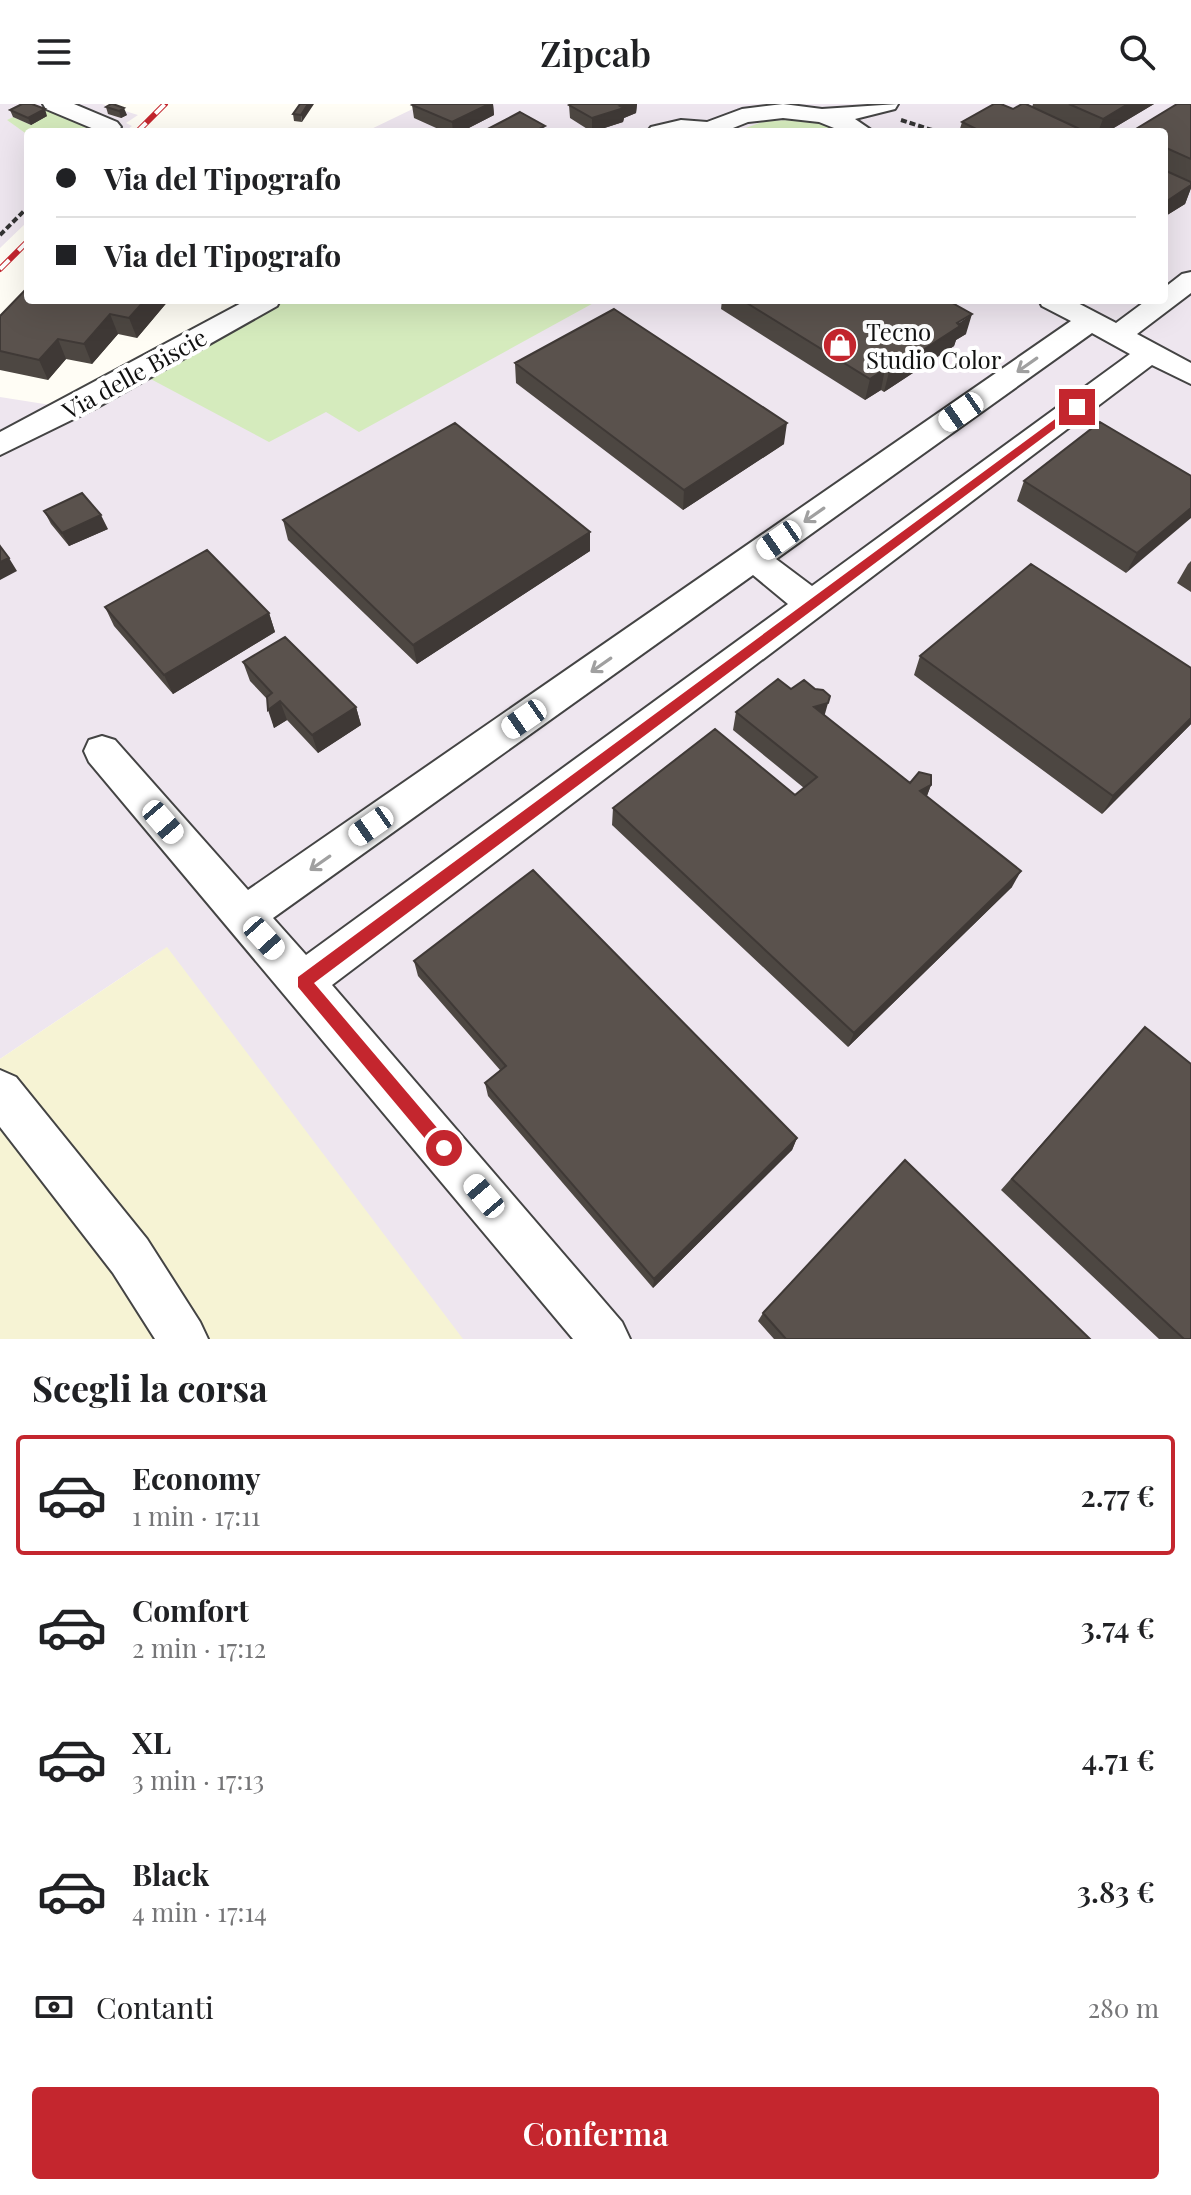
<!DOCTYPE html>
<html lang="it">
<head>
<meta charset="utf-8">
<style>
	body { margin:0; font-family:"Playfair Display",serif; background:#f6f6f6; color:#202124; height:100vh; display:flex; flex-direction:column; font-size:30px; white-space:nowrap }
	* { box-sizing:border-box; margin:0 }
	p { font-size:26px; color:#757577 }
	.icon { flex:none; width:44px; height:44px; fill:none; stroke:currentColor; stroke-width:2; stroke-linecap:round; stroke-linejoin:round }
	.map { position:relative; height:1235px; overflow:hidden }
	.drawer { display:flex; flex-direction:column; background:#fff; flex:1 }
	.drawer>* { flex:none }
	.hud { position:absolute; left:24px; top:24px; width:1144px; height:176px; border-radius:8px; box-shadow:0 8px 32px #0002; display:grid; align-content:center; height:176px; padding:0 32px; background:#fff }
	.end { position:absolute; width:36px; height:36px; margin:-18px; border:10px solid #c4262e; background:#fff; box-shadow:0 0 0 4px #fff }
	.from { border-radius:50% }
	.car { position:absolute; width:24px; height:48px; margin:-24px -12px; border-radius:10px; box-shadow:0 0 6px 2px #0007; background:linear-gradient(#fff 24%,#345 0 40%,#fff 0 76%,#345 0 86%,#fff 0) }
	.hud b { display:flex; align-items:center; gap:28px; height:76px; font-size:30px }
	.hud b+b { border-top:2px solid #e0e0e0 }
	.hud i { width:20px; height:20px; background:#202124 }
	ul { padding:0; list-style:none }
	li { display:flex; align-items:center; gap:24px; height:120px; margin:0 16px 12px; padding:0 16px; border:4px solid transparent; border-radius:8px }
	li div { flex:1 }
	li b { display:block; font-size:30px }
	li em { font-style:normal; font-weight:600 }
	li.current { border-color:#c4262e }
	li>.icon { width:72px; height:72px; stroke-width:1.5 }
	h2 { padding:0 32px; font-size:36px; line-height:96px }
	.pay { display:flex; align-items:center; gap:20px; height:88px; padding:0 32px; font-size:30px }
	.pay p { margin-inline-start:auto }
	.button { display:flex; gap:16px; margin-top:auto; padding:16px 32px }
	.button a { flex:1; height:92px; border-radius:8px; background:#c4262e; color:#fff; font-size:32px; font-weight:600; line-height:92px; text-align:center }
	header { display:flex; justify-content:space-between; align-items:center; height:104px; padding:0 32px; background:#fff; font-size:36px; font-weight:600 }
	.map>svg:first-child { display:block }
</style>
</head>
<body>
<header><svg class="icon" aria-label="menu" viewBox="0 0 24 24"><path d="M4 6h16M4 12h16M4 18h16"/></svg>Zipcab<svg class="icon" aria-label="search" viewBox="0 0 24 24"><circle cx="10" cy="10" r="6"/><path d="M15 15l6 6"/></svg></header>
<div class="map">
<svg width="1191" height="1235" viewBox="0 0 1191 1235">
	<rect width="100%" height="100%" fill="#fffdf5"/>
	<path fill="#eee6ef" d="M0 0H102L138 11 126 19 132 22 124 28H28V117L0 144Z
		M423 0H1191V1235H442L152 853 0 955V293L57 302 253 196H1164V28H365Z"/>
	<path fill="#f6f3d4" d="M167 843 463 1235H0V955Z"/>
	<path fill="#d5ebbd" d="M35 1 97 28H28V31L7 16 13 13 31 21 29 4Z
		M791 16 818 19 844 28H735L765 17Z
		M282 196H599L359 328 326 308 269 338 145 272Z"/>
	<g fill="none" stroke-linecap="round" stroke-linejoin="round">
		<g stroke="#444" stroke-width="4">
			<path id="minor" d="M43 0H74L117 18 121 23 117 28H101L46 5Z
				M783 0 822 5 898 0 895 5 855 15 874 28H844L819 18 783 14 748 18 723 28H647L651 23 681 16 707 18 742 5Z
				M1191 168V189L1137 230 1191 259V280L1152 261 332 881 622 1218 630 1235H573L89 658 84 647 89 636 102 632 115 636 248 786 1071 217 1042 202 1039 196H1072L1116 219 1147 196H1164V184L1182 170ZM1092 229 1130 250 812 482 776 455ZM753 471 788 500 306 851 273 814Z
				M247 196H280L277 202 96 304 0 351V328Z
				M0 966 16 973 147 1135 200 1218 208 1235H155L113 1169 0 1023Z"/>
		</g>
		<path stroke="#333" stroke-width="4" stroke-dasharray="6 3" stroke-linecap="butt" d="M901 16 932 26 928 28
			M0 131 28 103"/>
		<use href="#minor" fill="#fff" fill-rule="evenodd"/>
		<g stroke="#c4262e" stroke-width="6">
			<path id="rail" d="M137 28 165 0
				M0 165 28 137"/>
		</g>
		<use href="#rail" stroke="#fff" stroke-width="4" stroke-dasharray="13" stroke-linecap="butt"/>
	</g>
	<path fill="#4d4742" d="M111 0 127 11 121 14 108 10 106 3Z
		M300 0 302 18 294 17 293 10Z
		M414 0H493L494 11 461 28H445L414 14 412 1Z
		M571 0H637L636 9 624 14 623 18 592 28 570 14 569 1Z
		M1033 0H1154L1107 28H959L962 18 1013 5 1032 3Z
		M1191 0V84L1185 100 1164 113V28Z
		M10 6 47 12 31 21 13 13Z
		M28 196H169L137 234 118 230 92 260 66 255 48 276 0 266V212Z
		M722 196H947L966 230 956 236 954 242 884 288 881 286 865 296 721 205Z
		M515 259 784 340 683 406 516 279Z
		M1191 372 1126 469 1017 397 1024 377Z
		M44 407 108 425 69 442 51 420Z
		M283 416 590 447 417 560 288 436Z
		M1191 457V488L1177 479 1188 460Z
		M105 503 269 509 275 528 173 590 114 522Z
		M920 552 1191 620 1102 710 914 571Z
		M243 558 356 603 361 621 318 649 287 616 274 624 267 595 250 577Z
		M736 608 825 612 910 679 931 681 927 692 1012 783 848 943 612 721 613 704 795 691 804 684 733 626Z
		M414 857 797 1034 792 1046 653 1184 488 992 485 979 500 966 418 872Z
		M1145 923 1191 1235H1159L1001 1086Z
		M763 1209 1090 1235H774L758 1217Z"/>
	<path fill="#3f3936" d="M308 0H314L302 18 301 11Z
		M489 0H493L494 11 461 28H453L452 18Z
		M626 0H637L636 9 624 14 623 18 592 28V14Z
		M1128 0H1154L1107 28H1098L1103 15Z
		M124 4 127 11 121 14 119 7Z
		M45 5 47 12 31 21 28 14Z
		M1191 81V84L1185 100 1164 113V99Z
		M145 196H169L137 234 129 214Z
		M110 210 118 230 92 260 84 240Z
		M972 210 966 230 956 236 954 242 884 288 889 268Z
		M58 235 66 255 48 276 39 256Z
		M885 265 881 286 865 296 870 275Z
		M787 319 784 340 683 406 684 386Z
		M1191 404V414L1126 469 1137 449Z
		M101 411 108 425 69 442 62 429Z
		M590 428V447L417 560 413 541Z
		M9 454 17 467 0 476V458Z
		M269 509 275 528 173 590 164 571Z
		M830 592 823 617 814 603Z
		M280 597 287 616 274 624 268 606Z
		M356 603 361 621 318 649 312 631Z
		M1191 614V620L1102 710 1113 692Z
		M931 681 924 699 920 687Z
		M1021 767 1012 783 848 943 854 929Z
		M797 1034 792 1046 653 1184 654 1175Z"/>
	<path fill="#5a524d" stroke="#3f3936" stroke-width="2" d="M22 0H32L45 5 28 14 10 6Z
		M111 0H113L124 4 119 7 106 3Z
		M300 0H308L301 11 293 10Z
		M414 0H489L452 18 412 1Z
		M571 0H626L620 2 624 4 592 14 569 1Z
		M994 0H1001L1013 5 1022 0H1026L1086 28H982L962 18Z
		M1069 0H1128L1103 15Z
		M1177 0H1191V55L1164 43V28H1131Z
		M520 8 545 22 541 24 549 28H482Z
		M182 25 201 28H179Z
		M1164 66 1191 78V81L1164 99Z
		M28 183V196H145L129 214 110 210 84 240 58 235 39 256 0 247V212Z
		M742 196H947L972 210 957 219 960 222 889 268 885 265 870 275Z
		M614 205 787 319 684 386 515 259Z
		M1100 318 1191 372V404L1137 449 1024 377Z
		M455 319 590 428 413 541 283 416Z
		M82 389 101 411 62 429 44 407Z
		M0 442 9 454 0 458Z
		M207 446 269 509 164 571 105 503Z
		M1031 460 1191 564V614L1113 692 920 552Z
		M285 533 356 603 312 631 280 597 268 606 267 593 272 589 243 558Z
		M778 575 791 585 804 576 815 585 823 586 830 592 828 599 814 603 910 679 919 668 931 671V681L920 687 1021 767 854 929 613 704 715 625 795 691 817 673 736 608Z
		M533 766 797 1034 654 1175 485 979 506 962 414 857Z
		M1145 923 1191 960V1235H1184L1012 1075Z
		M905 1056 1090 1235H786L763 1209Z"/>
	<defs><path id="oneway-shaft" d="M-6 0H5M1.5-3L5.5 0L1.5 3" fill="none" stroke-width="1.6" stroke-linecap="round" stroke-linejoin="round" transform="scale(2)"/></defs>
	<g stroke="#a0a0a0">
		<use href="#oneway-shaft" transform="translate(1027 261) rotate(145)"/>
		<use href="#oneway-shaft" transform="translate(814 411) rotate(145)"/>
		<use href="#oneway-shaft" transform="translate(601 561) rotate(145)"/>
		<use href="#oneway-shaft" transform="translate(320 759) rotate(145)"/>
	</g>
	<path fill="#c4262e" d="M1077 299 1081 300V305L314 879 450 1039V1050H438L298 883V873Z"/>
	<defs>
		<g id="shop-disc" transform="scale(1.8)"><circle r="9.5" fill="#c4262e" stroke="#fff"/><path d="M-5-2.5h2.3a2.7 3.5 0 0 1 5.4 0H5L5.5 6h-11ZM-1.5-2.5h3a1.5 2.3 0 0 0-3 0Z" fill="#fff"/></g>
	</defs>
	<g fill-rule="evenodd">
		<use href="#shop-disc" x="840" y="241"/>
	</g>
	<g text-anchor="middle" dominant-baseline="central" stroke-width="8" stroke-linejoin="round" paint-order="stroke">
		<g font-size="24" fill="#111" stroke="#fff" text-anchor="start">
			<text x="866" y="227">Tecno<tspan x="866" dy="28">Studio Color</tspan></text>
		</g>
		<g font-size="24" fill="#111" stroke="#fff">
			<text transform="translate(134 269) rotate(-29)">Via delle Biscie</text>
		</g>
	</g>
</svg>
<i class="end from" style="left:444px;top:1044px"></i>
<i class="end" style="left:1077px;top:303px"></i>
<i class="car" style="left:961px;top:308px;rotate:235deg"></i>
<i class="car" style="left:779px;top:436px;rotate:235deg"></i>
<i class="car" style="left:524px;top:615px;rotate:235deg"></i>
<i class="car" style="left:163px;top:718px;rotate:139deg"></i>
<i class="car" style="left:371px;top:722px;rotate:235deg"></i>
<i class="car" style="left:264px;top:834px;rotate:138deg"></i>
<i class="car" style="left:484px;top:1092px;rotate:320deg"></i>
<div class="hud">
<b><i class="from"></i>Via del Tipografo</b>
<b><i></i>Via del Tipografo</b>
</div>
</div>
<section class="drawer">
<h2>Scegli la corsa</h2>
<ul>
<li class="current"><svg class="icon" aria-label="car" viewBox="0 0 24 24"><path d="M5 17H2v-5l4-1 3-4h7l3 4 3 1v5h-3M9 17h6M6 11h13"/><circle cx="7" cy="17" r="2"/><circle cx="17" cy="17" r="2"/></svg><div><b>Economy</b><p>1 min · 17:11</p></div><em>2.77 €</em></li>
<li><svg class="icon" aria-label="car" viewBox="0 0 24 24"><path d="M5 17H2v-5l4-1 3-4h7l3 4 3 1v5h-3M9 17h6M6 11h13"/><circle cx="7" cy="17" r="2"/><circle cx="17" cy="17" r="2"/></svg><div><b>Comfort</b><p>2 min · 17:12</p></div><em>3.74 €</em></li>
<li><svg class="icon" aria-label="car" viewBox="0 0 24 24"><path d="M5 17H2v-5l4-1 3-4h7l3 4 3 1v5h-3M9 17h6M6 11h13"/><circle cx="7" cy="17" r="2"/><circle cx="17" cy="17" r="2"/></svg><div><b>XL</b><p>3 min · 17:13</p></div><em>4.71 €</em></li>
<li><svg class="icon" aria-label="car" viewBox="0 0 24 24"><path d="M5 17H2v-5l4-1 3-4h7l3 4 3 1v5h-3M9 17h6M6 11h13"/><circle cx="7" cy="17" r="2"/><circle cx="17" cy="17" r="2"/></svg><div><b>Black</b><p>4 min · 17:14</p></div><em>3.83 €</em></li>
</ul>
<div class="pay"><svg class="icon" aria-label="cash" viewBox="0 0 24 24"><path d="M3 7h18v10H3z"/><circle cx="12" cy="12" r="2"/></svg>Contanti<p>280 m</p></div>
<div class="button"><a>Conferma</a></div>
</section>
</body>
</html>
